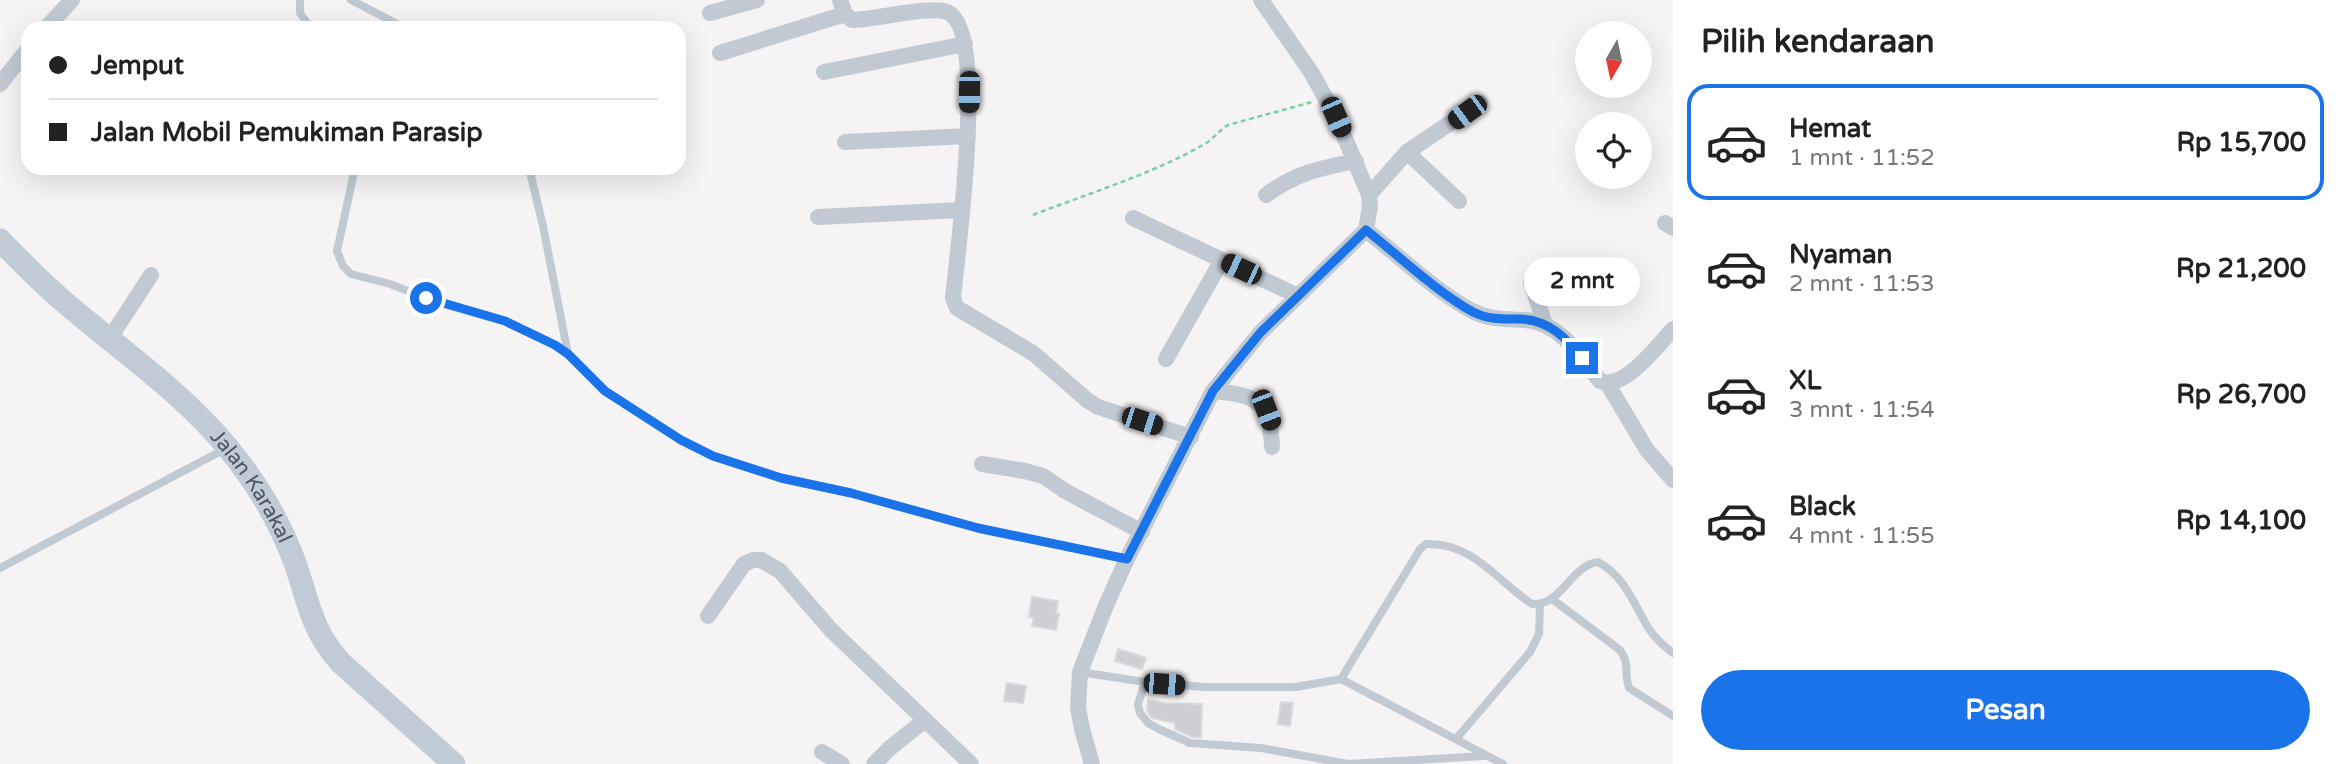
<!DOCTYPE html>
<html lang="id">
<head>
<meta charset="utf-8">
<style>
	body { margin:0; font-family:"Varela Round",sans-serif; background:#f6f6f6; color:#222; height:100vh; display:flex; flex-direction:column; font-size:26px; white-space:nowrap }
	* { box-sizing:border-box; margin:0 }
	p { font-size:23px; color:#767676 }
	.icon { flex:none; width:38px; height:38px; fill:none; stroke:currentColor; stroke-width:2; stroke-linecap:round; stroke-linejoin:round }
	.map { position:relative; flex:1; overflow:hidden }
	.drawer { display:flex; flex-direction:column; background:#fff; width:665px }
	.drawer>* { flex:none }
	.top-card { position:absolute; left:21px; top:21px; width:665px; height:154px; border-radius:21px; box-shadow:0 7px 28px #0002; display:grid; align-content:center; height:154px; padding:0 28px; background:#fff }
	.needle { width:46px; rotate:189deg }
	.tools { position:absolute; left:1575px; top:21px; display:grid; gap:14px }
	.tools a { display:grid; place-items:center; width:77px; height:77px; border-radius:50%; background:#fff; box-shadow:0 7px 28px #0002; font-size:35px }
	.end { position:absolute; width:32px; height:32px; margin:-16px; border:9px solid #1a73e8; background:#fff; box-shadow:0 0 0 4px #fff }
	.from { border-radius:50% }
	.bubble { position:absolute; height:49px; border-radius:24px; background:#fff; box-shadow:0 7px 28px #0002; font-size:23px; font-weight:800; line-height:49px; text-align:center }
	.car { position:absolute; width:21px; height:42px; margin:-21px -10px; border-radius:9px; box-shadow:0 0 5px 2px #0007; background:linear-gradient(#222 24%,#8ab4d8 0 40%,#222 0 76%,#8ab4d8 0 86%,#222 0) }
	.top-card b { display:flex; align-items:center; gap:24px; height:66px; font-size:26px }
	.top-card b+b { border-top:2px solid #e0e0e0 }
	.top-card i { width:18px; height:18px; background:#222 }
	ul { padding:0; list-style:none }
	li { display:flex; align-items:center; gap:21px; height:116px; margin:0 14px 10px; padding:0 14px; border:4px solid transparent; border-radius:21px }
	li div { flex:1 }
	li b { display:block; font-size:26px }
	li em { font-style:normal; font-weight:800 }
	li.current { border-color:#1a73e8 }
	li>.icon { width:63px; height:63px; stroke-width:1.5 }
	h2 { padding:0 28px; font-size:32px; line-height:84px }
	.action { display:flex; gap:14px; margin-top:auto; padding:14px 28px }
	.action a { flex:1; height:80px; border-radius:42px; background:#1a73e8; color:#fff; font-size:28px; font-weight:800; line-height:80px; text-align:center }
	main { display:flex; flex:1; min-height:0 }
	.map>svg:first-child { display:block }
</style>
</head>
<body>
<main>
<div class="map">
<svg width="1673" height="764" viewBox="0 0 1673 764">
	<rect width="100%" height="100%" fill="#f5f3f3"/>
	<path fill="#cdcfd5" stroke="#d7d9de" stroke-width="2" d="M1032 597 1058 601 1056 613 1059 614 1056 630 1032 626 1034 618 1029 617Z
		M1118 649 1146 658 1142 669 1115 661Z
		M1007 683 1026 686 1023 703 1004 701Z
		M1148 699 1164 703 1202 704 1201 737H1192L1175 729V723L1152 718 1147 711Z
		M1281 702 1293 703 1290 726 1278 724Z"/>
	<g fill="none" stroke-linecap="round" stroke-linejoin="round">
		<path stroke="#7ad0a6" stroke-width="2.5" stroke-dasharray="5 3.5" stroke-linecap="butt" d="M1033 215C1089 193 1150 175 1203 145 1213 140 1218 131 1228 125L1312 102"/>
		<path stroke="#c1cad2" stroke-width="8" d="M300 0V13L311 28
			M351 0 405 28
			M355 168 337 251 343 266 351 274 390 284 426 298 505 321 555 345 568 354 605 391 681 440 713 456 781 478 851 493 978 529 1127 559
			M529 168 543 226 568 354
			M0 568 225 449
			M1552 599 1620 650C1630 663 1624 674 1629 688L1673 716
			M1080 672 1145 682 1204 687H1296L1341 679 1503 764
			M1341 679 1420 549 1426 544C1473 542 1498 582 1532 604 1562 606 1570 566 1598 562 1625 576 1634 605 1649 629 1655 638 1665 647 1673 653
			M1145 682 1138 704 1140 713 1148 723 1161 730 1190 743 1261 748 1348 764 1484 756
			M1456 739 1530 652 1539 634 1540 605"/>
		<path stroke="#c1cad2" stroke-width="16" d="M840 0 845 14 852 20C875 20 929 5 947 12 989 29 957 254 953 298L957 308 1033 353 1087 400 1098 407 1191 437
			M710 13 757 0
			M46 28 72 0
			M720 53 845 14
			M824 72 965 44
			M0 84 28 49
			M845 142 968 136
			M1407 152 1459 201
			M1266 195C1295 173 1321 168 1356 161
			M1369 195 1407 152 1480 103
			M818 217 961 210
			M1133 218 1298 296
			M1665 223 1673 228
			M1366 230C1400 257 1434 290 1472 311 1490 320 1505 319 1524 320 1560 322 1579 355 1600 381 1624 391 1658 345 1673 329
			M1531 283 1545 324
			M110 338 151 275
			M1166 359 1222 260
			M1607 383 1647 450 1673 480
			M1213 391C1257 395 1270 401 1272 447
			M982 464 1025 471 1043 476 1065 491 1142 532
			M708 616 744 564 753 560H761L780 571 831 630 971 764
			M822 752 842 764
			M874 764 890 748 925 720
			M1092 764 1082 729 1078 708 1080 672 1107 603 1127 559 1213 391 1260 333 1366 230 1370 206 1369 195 1336 117 1311 72 1261 0"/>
		<path stroke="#c1cbd6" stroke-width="23" id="s1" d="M0 240C22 263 45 286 69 306 123 352 183 393 228 448 256 482 280 522 295 563 309 603 311 630 341 663L454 764"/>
	</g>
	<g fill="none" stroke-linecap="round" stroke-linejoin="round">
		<path stroke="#1a73e8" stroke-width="9" d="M426 298 505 321 555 345 568 354 605 391 681 440 713 456 781 478 851 493 978 528 1127 559 1213 391 1260 333 1366 230C1398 255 1438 293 1473 312 1489 320 1503 319 1521 319 1549 320 1566 338 1582 358"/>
	</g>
	<g text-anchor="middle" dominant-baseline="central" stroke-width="5" stroke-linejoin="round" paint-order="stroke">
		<g font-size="21" fill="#4a5661" stroke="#fff">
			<text stroke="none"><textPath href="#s1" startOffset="354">Jalan Karakal</textPath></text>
		</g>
	</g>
</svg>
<div class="tools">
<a><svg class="needle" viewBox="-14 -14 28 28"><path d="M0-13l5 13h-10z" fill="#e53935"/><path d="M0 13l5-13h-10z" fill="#767676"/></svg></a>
<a><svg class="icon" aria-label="locate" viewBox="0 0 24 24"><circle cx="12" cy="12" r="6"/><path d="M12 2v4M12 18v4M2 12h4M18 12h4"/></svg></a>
</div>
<i class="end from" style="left:426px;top:298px"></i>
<i class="end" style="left:1582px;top:358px"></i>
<div class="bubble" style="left:1524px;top:257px;width:116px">2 mnt</div>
<i class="car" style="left:969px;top:92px;rotate:181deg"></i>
<i class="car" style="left:1467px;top:112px;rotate:234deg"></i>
<i class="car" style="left:1336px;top:117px;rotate:156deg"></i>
<i class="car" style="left:1241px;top:269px;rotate:295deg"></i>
<i class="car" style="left:1266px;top:410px;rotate:159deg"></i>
<i class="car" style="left:1142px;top:421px;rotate:108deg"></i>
<i class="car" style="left:1164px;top:684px;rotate:94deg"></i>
<div class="top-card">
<b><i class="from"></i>Jemput</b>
<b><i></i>Jalan Mobil Pemukiman Parasip</b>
</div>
</div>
<section class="drawer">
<h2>Pilih kendaraan</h2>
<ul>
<li class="current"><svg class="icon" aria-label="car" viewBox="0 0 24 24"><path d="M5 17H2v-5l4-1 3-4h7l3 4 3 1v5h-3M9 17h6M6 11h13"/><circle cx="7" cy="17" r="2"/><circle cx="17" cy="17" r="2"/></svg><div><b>Hemat</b><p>1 mnt · 11:52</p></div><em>Rp 15,700</em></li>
<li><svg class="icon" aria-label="car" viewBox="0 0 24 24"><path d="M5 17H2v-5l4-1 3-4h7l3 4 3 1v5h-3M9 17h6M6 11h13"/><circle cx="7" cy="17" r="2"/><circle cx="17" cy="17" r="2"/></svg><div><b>Nyaman</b><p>2 mnt · 11:53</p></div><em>Rp 21,200</em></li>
<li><svg class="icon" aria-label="car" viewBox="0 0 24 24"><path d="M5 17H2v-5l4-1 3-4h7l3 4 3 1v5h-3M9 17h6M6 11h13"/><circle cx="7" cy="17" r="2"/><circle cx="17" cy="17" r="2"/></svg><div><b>XL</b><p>3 mnt · 11:54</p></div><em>Rp 26,700</em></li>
<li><svg class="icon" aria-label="car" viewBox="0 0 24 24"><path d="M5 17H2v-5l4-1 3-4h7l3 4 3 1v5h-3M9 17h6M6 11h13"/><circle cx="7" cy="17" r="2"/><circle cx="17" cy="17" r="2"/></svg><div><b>Black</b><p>4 mnt · 11:55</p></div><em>Rp 14,100</em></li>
</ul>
<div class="action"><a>Pesan</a></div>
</section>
</main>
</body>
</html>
